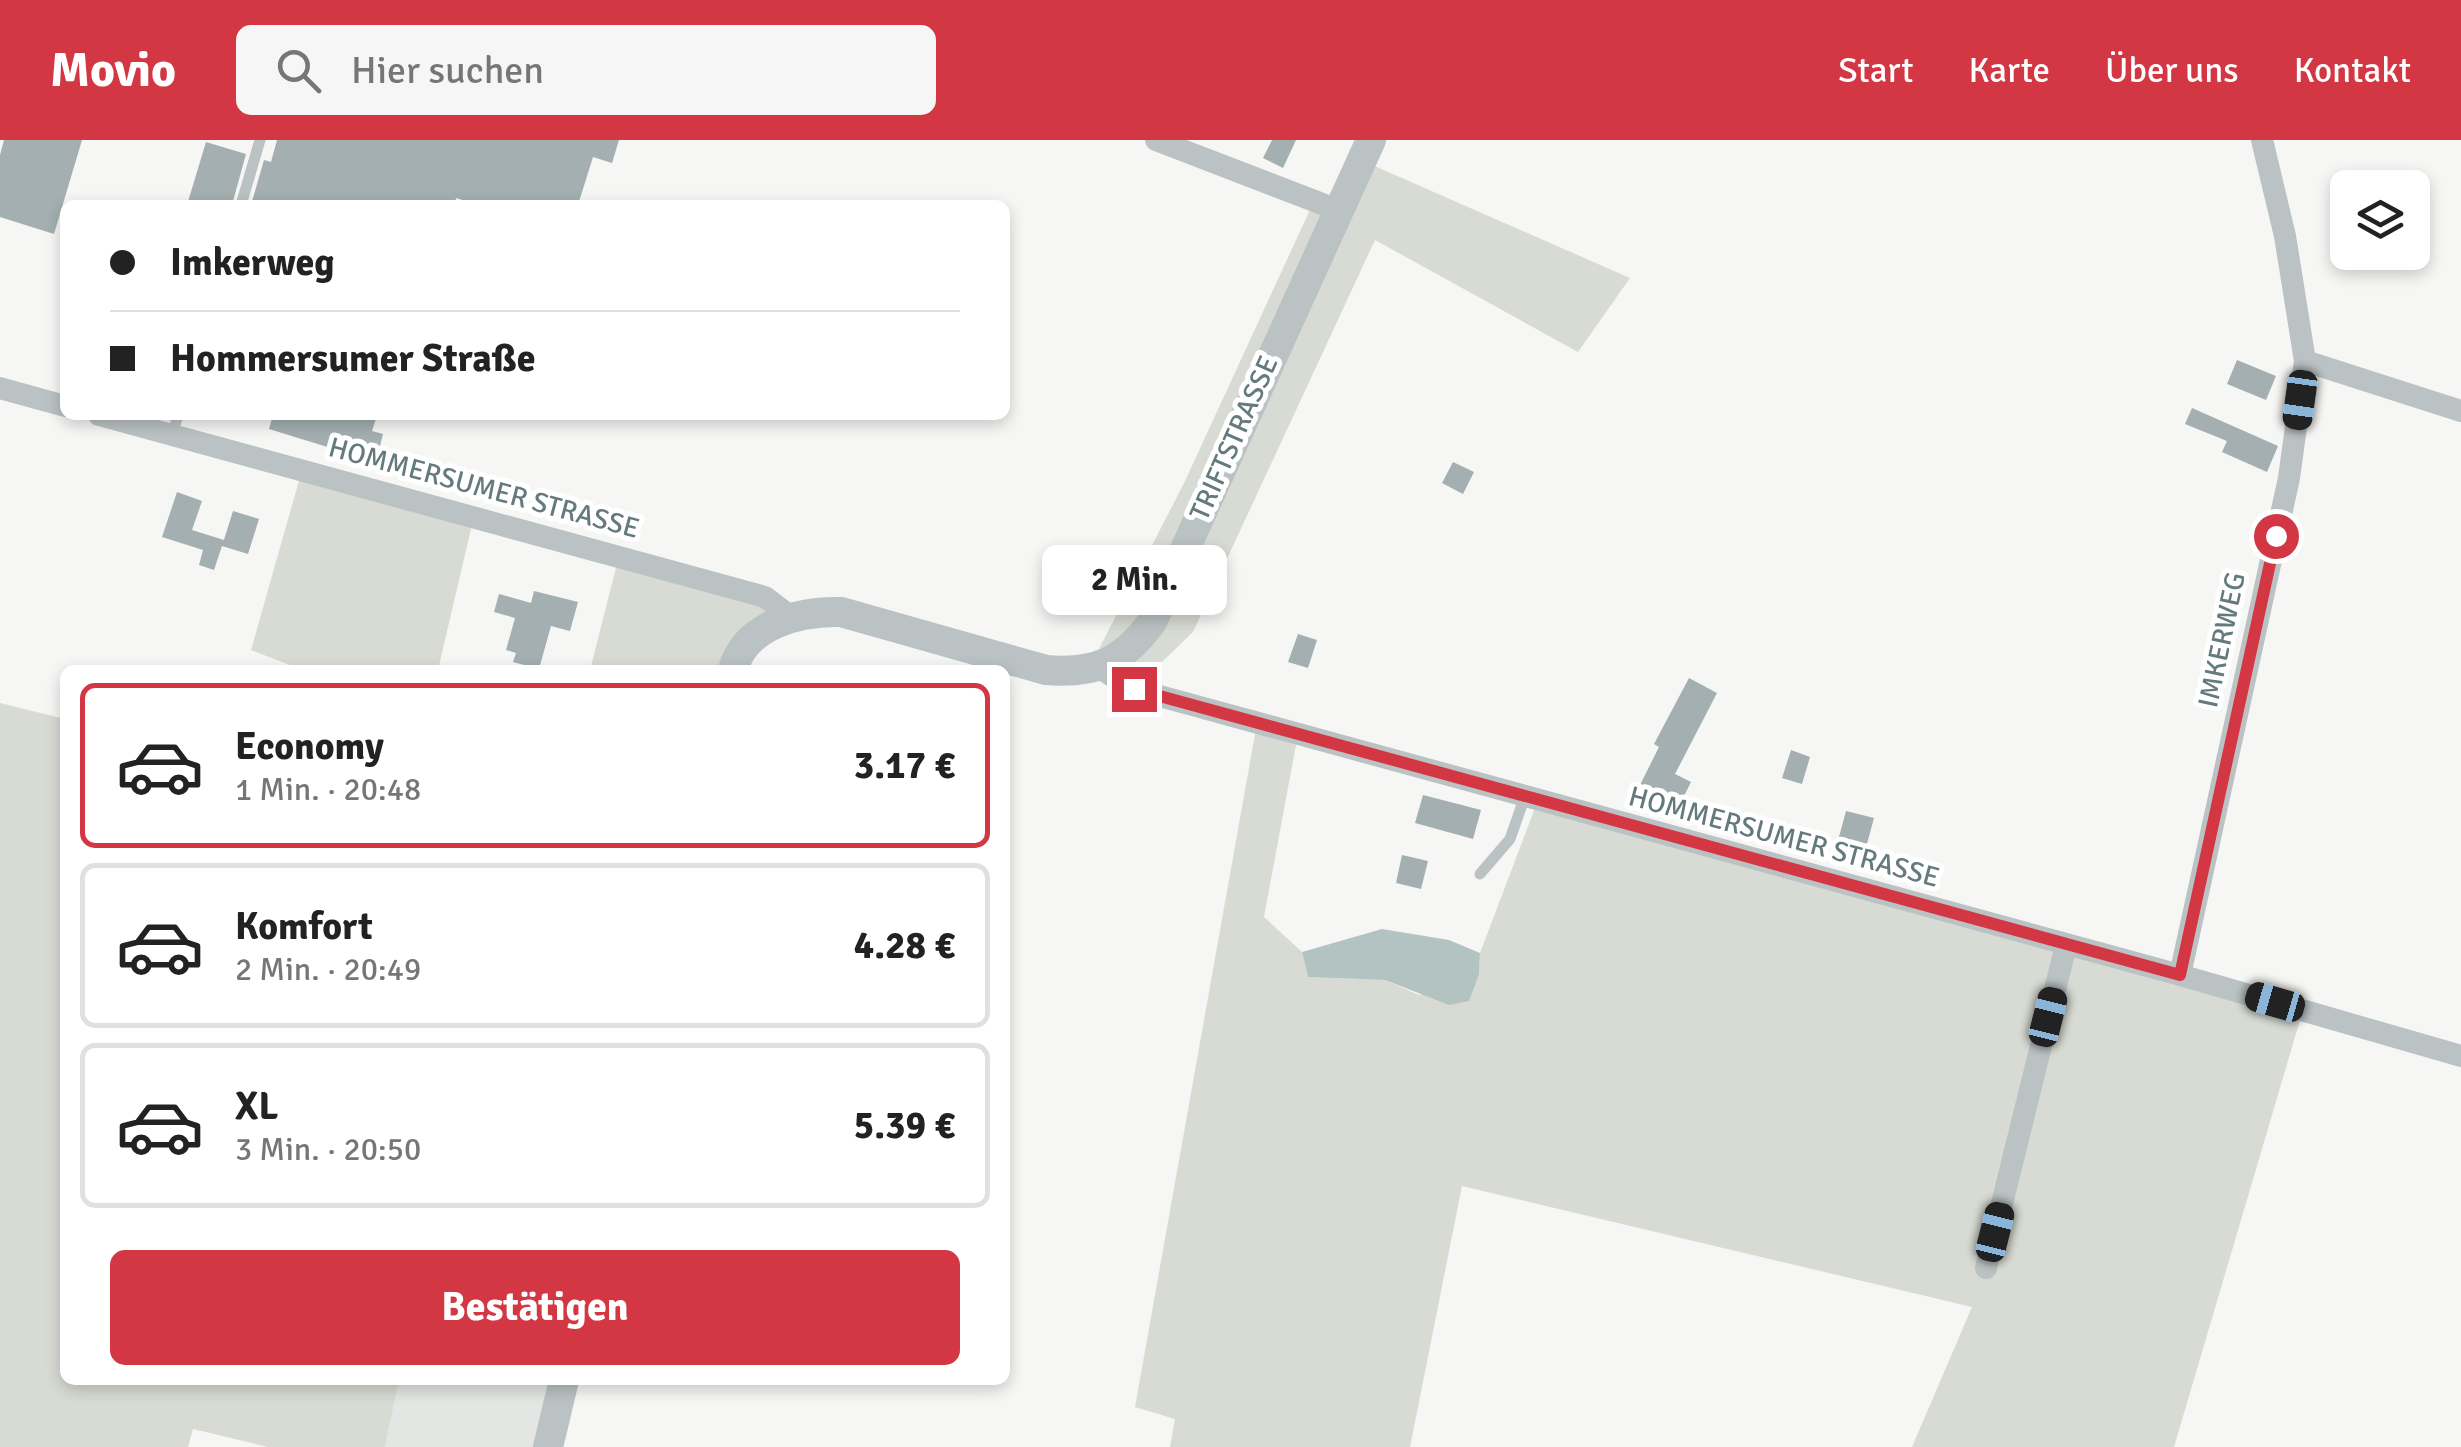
<!DOCTYPE html>
<html lang="de">
<head>
<meta charset="utf-8">
<style>
	body { margin:0; font-family:Signika,sans-serif; background:#f6f6f6; color:#222; height:100vh; display:flex; flex-direction:column; font-size:38px; white-space:nowrap }
	* { box-sizing:border-box; margin:0 }
	p { font-size:32px; color:#767676 }
	.icon { flex:none; width:55px; height:55px; fill:none; stroke:currentColor; stroke-width:2; stroke-linecap:round; stroke-linejoin:round }
	.map { position:relative; flex:1; overflow:hidden }
	.panel { position:absolute; left:60px; top:525px; width:950px; height:720px; display:flex; flex-direction:column; background:#fff; border-radius:15px; box-shadow:0 5px 15px #0003 }
	.panel>* { flex:none }
	.hud { position:absolute; left:60px; top:60px; width:950px; height:220px; border-radius:15px; box-shadow:0 5px 15px #0003; display:grid; align-content:center; height:220px; padding:0 50px; background:#fff }
	.tools { position:absolute; left:2330px; top:30px; display:grid; gap:20px }
	.tools a { display:grid; place-items:center; width:100px; height:100px; border-radius:15px; background:#fff; box-shadow:0 5px 15px #0003; font-size:50px }
	.end { position:absolute; width:45px; height:45px; margin:-22px; border:12px solid #d33743; background:#fff; box-shadow:0 0 0 5px #fff }
	.from { border-radius:50% }
	.bubble { position:absolute; height:70px; border-radius:15px; background:#fff; box-shadow:0 5px 15px #0003; font-size:32px; font-weight:700; line-height:70px; text-align:center }
	.car { position:absolute; width:30px; height:60px; margin:-30px -15px; border-radius:12px; box-shadow:0 0 8px 2px #0007; background:linear-gradient(#222 24%,#8ab4d8 0 40%,#222 0 76%,#8ab4d8 0 86%,#222 0) }
	.hud b { display:flex; align-items:center; gap:35px; height:95px; font-size:38px }
	.hud b+b { border-top:2px solid #e0e0e0 }
	.hud i { width:25px; height:25px; background:#222 }
	ul { padding:18px 0 0; list-style:none }
	li { display:flex; align-items:center; gap:30px; height:165px; margin:0 20px 15px; padding:0 30px; border:5px solid #e0e0e0; border-radius:15px }
	li div { flex:1 }
	li b { display:block; font-size:38px }
	li em { font-style:normal; font-weight:700 }
	li.active { border-color:#d33743 }
	li>.icon { width:90px; height:90px; stroke-width:1.5 }
	.primary-button { display:flex; gap:20px; margin-top:auto; padding:20px 50px }
	.primary-button a { flex:1; height:115px; border-radius:15px; background:#d33743; color:#fff; font-size:40px; font-weight:700; line-height:115px; text-align:center }
	header { display:flex; align-items:center; gap:60px; box-sizing:border-box; height:140px; padding:0 50px; background:#d33743; color:#fff }
	header strong { font-size:48px }
	nav { display:flex; gap:55px; margin-inline-start:auto; font-size:35px }
	.search { width:700px; height:90px; background:#f6f6f6; display:flex; align-items:center; gap:25px; box-sizing:border-box; padding:0 35px; border-radius:15px; color:#767676; font-size:38px }
	.map>svg:first-child { display:block }
</style>
</head>
<body>
<header>
<strong>Movio</strong>
<div class="search"><svg class="icon" aria-label="search" viewBox="0 0 24 24"><circle cx="10" cy="10" r="6"/><path d="M15 15l6 6"/></svg>Hier suchen</div>
<nav><a>Start</a><a>Karte</a><a>Über uns</a><a>Kontakt</a></nav>
</header>
<div class="map">
<svg width="2461" height="1307" viewBox="0 0 2461 1307">
	<rect width="100%" height="100%" fill="#f6f6f4"/>
	<path fill="#e4e6e4" d="M399 1240H564L548 1307H385Z"/>
	<path fill="#d8dbd3" d="M1361 20 1630 138 1578 212 1375 100 1193 492 1134 549 1096 526 1100 507 1185 341 1315 59 1338 69Z
		M302 330 474 376 438 530H303L251 510Z
		M619 416 790 476 733 530H590Z
		M0 563 65 579V1240H399L385 1307H268L193 1289 188 1307H0Z
		M1257 583 1298 594 1264 777 1302 812 1308 837 1385 840 1419 855 1479 834 1480 813 1538 660 2303 870 2174 1307H1912L1972 1167 1462 1046 1410 1307H1170L1175 1279 1135 1267Z"/>
	<path fill="#b3c3c2" d="M1382 789 1449 800 1480 813 1479 834 1469 861 1449 865 1385 840 1308 837 1302 812Z"/>
	<path fill="#a3afb0" d="M4 0H82L54 94 0 77V15Z
		M277 0H619L612 23 593 17 578 65 559 60 557 65H479L456 58 455 65H251L264 20 271 22Z
		M1272 0H1296L1283 28 1263 18Z
		M206 2 246 14 232 65H187Z
		M2237 220 2276 236 2266 260 2227 244Z
		M2192 268 2278 306 2267 332 2222 312 2227 301 2185 284Z
		M273 275H377L372 291 383 294 376 322 269 289Z
		M1453 322 1474 332 1463 354 1442 343Z
		M177 352 202 361 192 390 224 400 214 430 199 425 203 410 162 397Z
		M233 371 259 379 248 414 222 406Z
		M534 451 578 462 570 491 551 486 539 529 513 522 516 513 506 510 515 478 494 472 499 454 531 463Z
		M1298 494 1317 500 1308 528 1288 522Z
		M1689 538 1717 553 1675 634 1691 642 1680 664 1657 653 1652 662 1636 653 1659 607 1654 604Z
		M1791 610 1810 617 1802 644 1782 638Z
		M1423 655 1481 670 1473 699 1415 683Z
		M1846 671 1874 678 1861 726 1833 719Z
		M1402 715 1428 721 1421 749 1396 743Z"/>
	<g fill="none" stroke-linecap="round" stroke-linejoin="round">
		<path stroke="#bbc2c3" stroke-width="11" d="M241 65 260 0
			M172 295 178 275
			M1480 734 1510 699 1525 656"/>
		<path stroke="#bbc2c3" stroke-width="22" d="M1156 0 1338 70
			M2305 221 2461 271
			M0 248 65 266
			M99 275 765 457 790 476
			M1096 526 1134 549 2180 835 2461 916
			M2180 835 2289 338 2305 221 2285 96 2262 0
			M1986 1128 2066 805"/>
		<path stroke="#bbc2c3" stroke-width="30" d="M733 530C745 484 800 471 841 472L1046 530C1097 534 1122 522 1152 482L1371 0
			M548 1307 564 1240"/>
	</g>
	<g fill="none" stroke-linecap="round" stroke-linejoin="round">
		<path stroke="#d33743" stroke-width="12" d="M1134 549 2180 835 2276 396"/>
	</g>
	<g text-anchor="middle" dominant-baseline="central" stroke-width="10" stroke-linejoin="round" paint-order="stroke">
		<g font-size="28" fill="#647a7c" stroke="#fff">
			<text transform="translate(1234 298) rotate(-66)">TRIFTSTRASSE</text>
			<text transform="translate(484 348) rotate(15)">HOMMERSUMER STRASSE</text>
			<text transform="translate(2222 500) rotate(-78)">IMKERWEG</text>
			<text transform="translate(1784 697) rotate(15)">HOMMERSUMER STRASSE</text>
		</g>
	</g>
</svg>
<div class="tools">
<a><svg class="icon" aria-label="layers" viewBox="0 0 24 24"><path d="M12 4l9 5-9 5-9-5zM3 14l9 5 9-5"/></svg></a>
</div>
<i class="end from" style="left:2276px;top:396px"></i>
<i class="end" style="left:1134px;top:549px"></i>
<div class="bubble" style="left:1042px;top:405px;width:185px">2 Min.</div>
<i class="car" style="left:2300px;top:260px;rotate:188deg"></i>
<i class="car" style="left:2275px;top:862px;rotate:286deg"></i>
<i class="car" style="left:2048px;top:877px;rotate:14deg"></i>
<i class="car" style="left:1995px;top:1092px;rotate:14deg"></i>
<div class="hud">
<b><i class="from"></i>Imkerweg</b>
<b><i></i>Hommersumer Straße</b>
</div>
<section class="panel">
<ul>
<li class="active"><svg class="icon" aria-label="car" viewBox="0 0 24 24"><path d="M5 17H2v-5l4-1 3-4h7l3 4 3 1v5h-3M9 17h6M6 11h13"/><circle cx="7" cy="17" r="2"/><circle cx="17" cy="17" r="2"/></svg><div><b>Economy</b><p>1 Min. · 20:48</p></div><em>3.17 €</em></li>
<li><svg class="icon" aria-label="car" viewBox="0 0 24 24"><path d="M5 17H2v-5l4-1 3-4h7l3 4 3 1v5h-3M9 17h6M6 11h13"/><circle cx="7" cy="17" r="2"/><circle cx="17" cy="17" r="2"/></svg><div><b>Komfort</b><p>2 Min. · 20:49</p></div><em>4.28 €</em></li>
<li><svg class="icon" aria-label="car" viewBox="0 0 24 24"><path d="M5 17H2v-5l4-1 3-4h7l3 4 3 1v5h-3M9 17h6M6 11h13"/><circle cx="7" cy="17" r="2"/><circle cx="17" cy="17" r="2"/></svg><div><b>XL</b><p>3 Min. · 20:50</p></div><em>5.39 €</em></li>
</ul>
<div class="primary-button"><a>Bestätigen</a></div>
</section>
</div>
</body>
</html>
